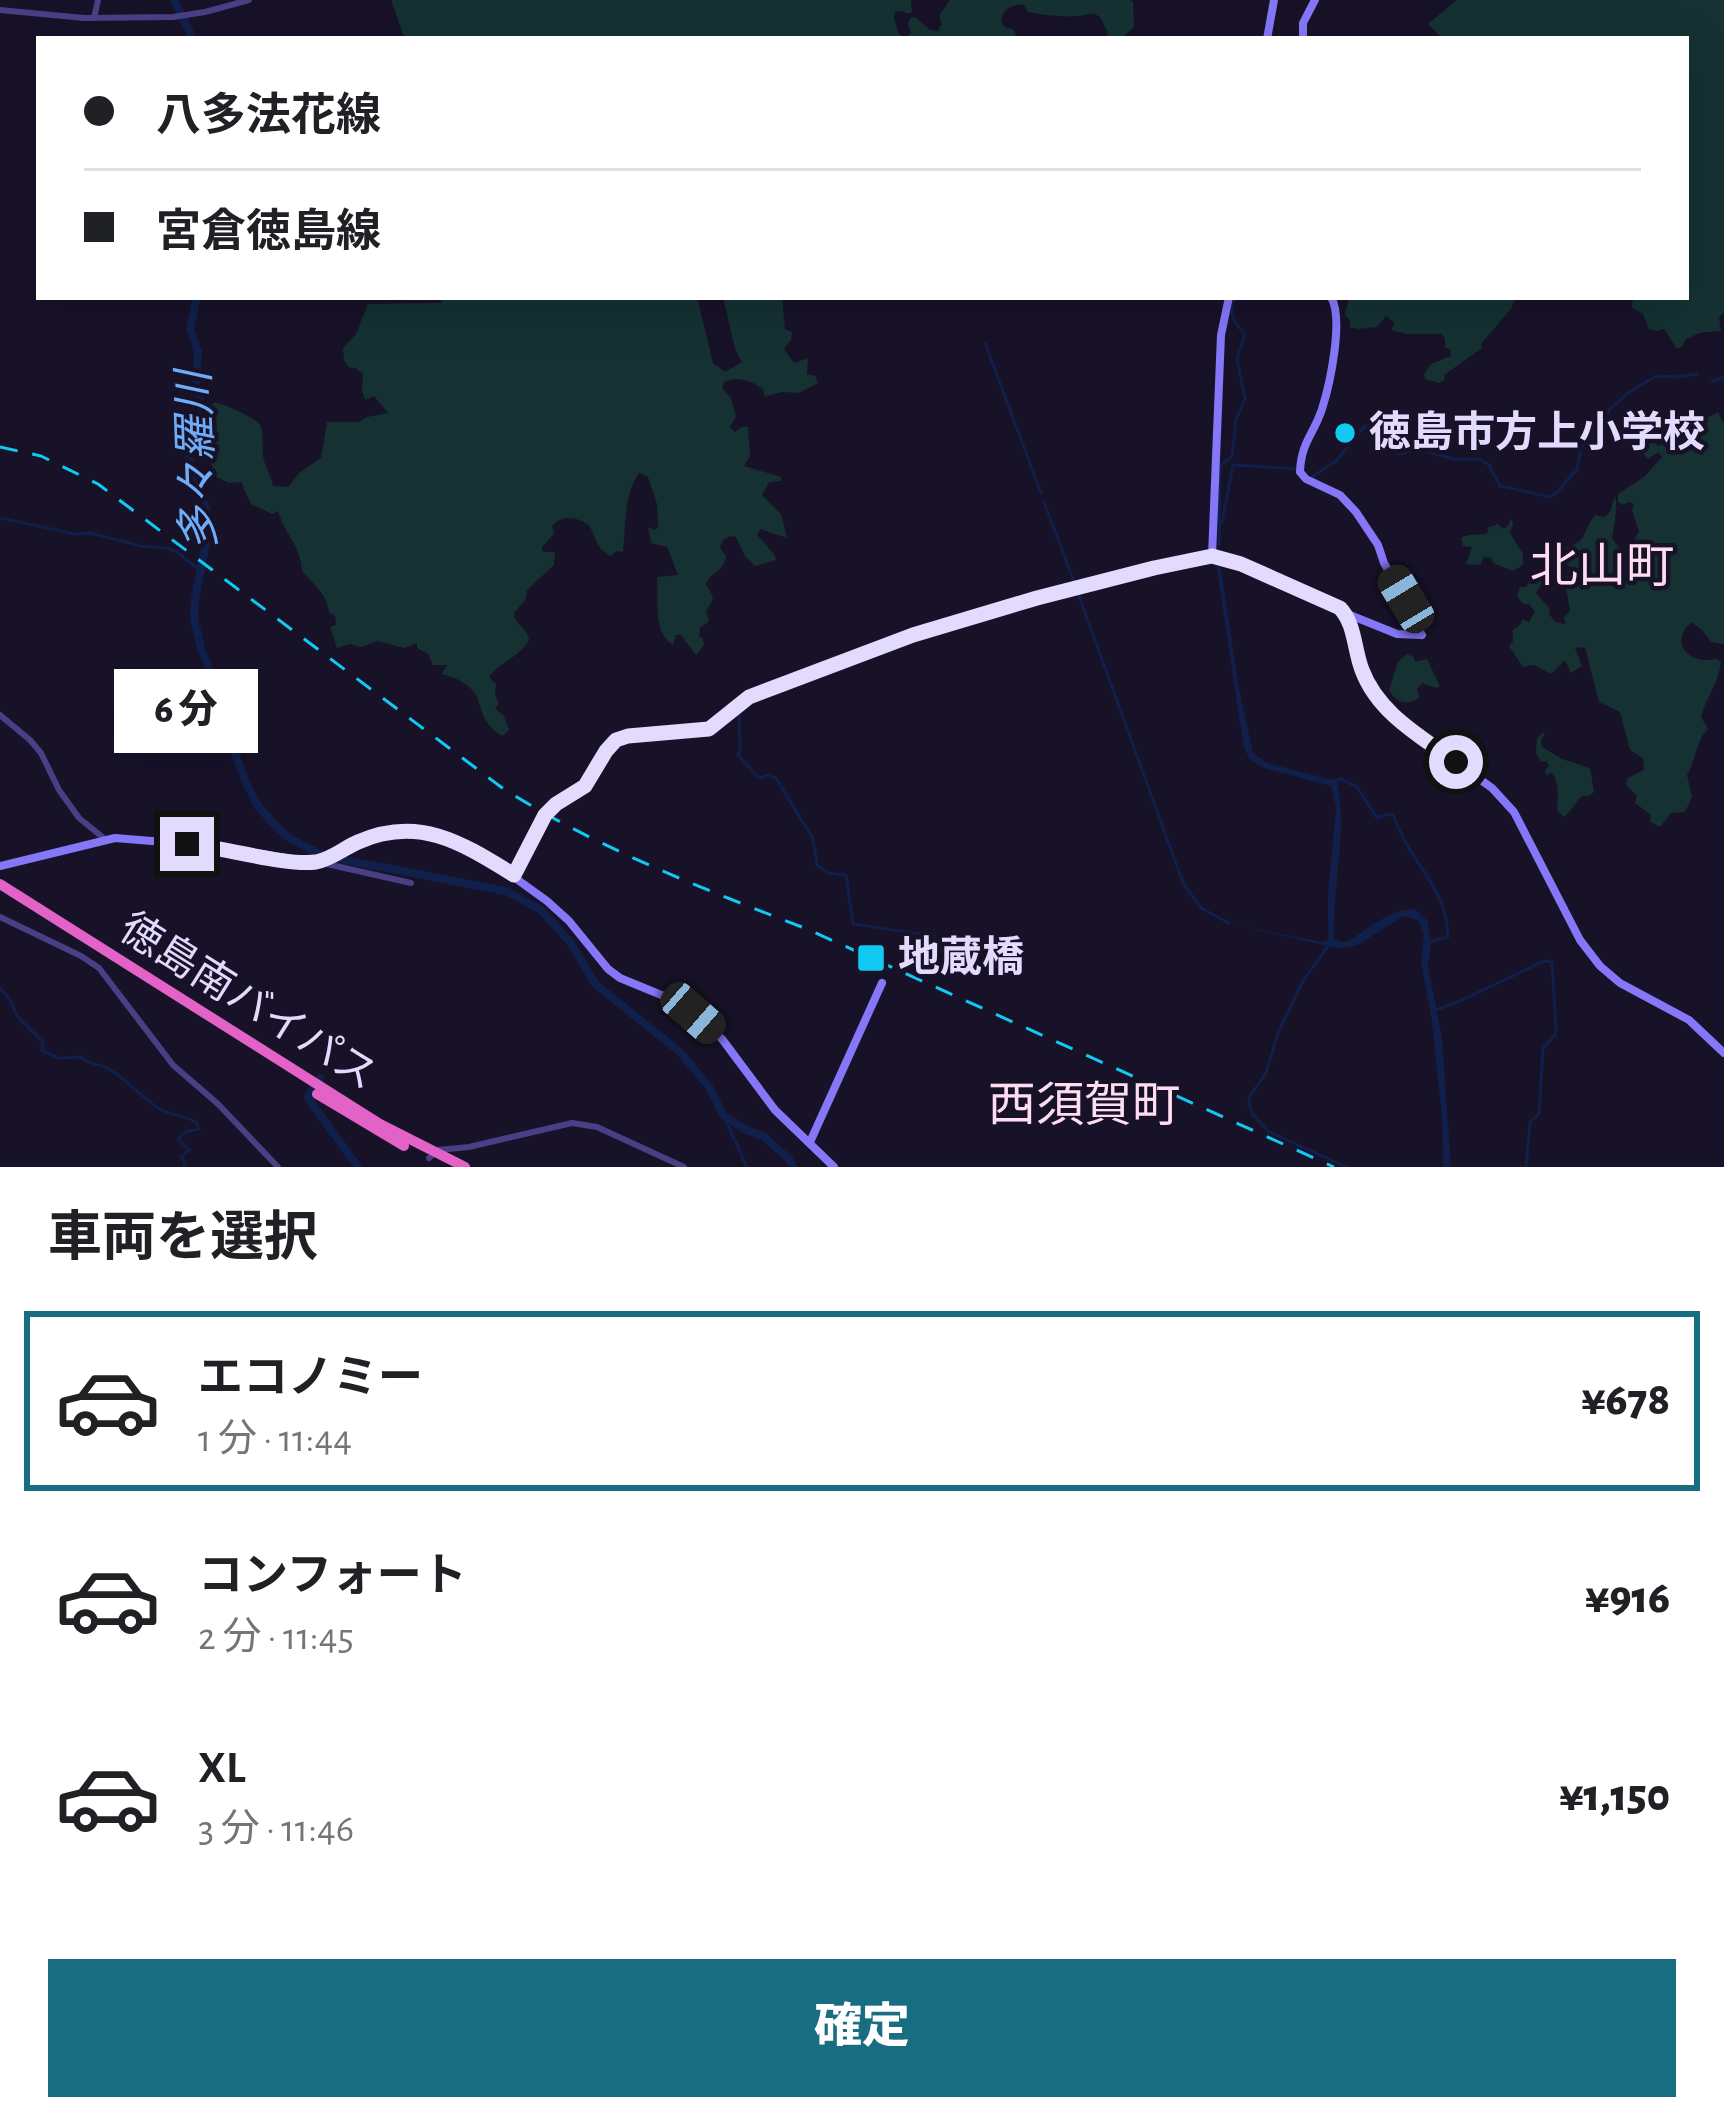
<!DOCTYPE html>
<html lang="ja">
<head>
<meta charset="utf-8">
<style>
	body { margin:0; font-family:"Alegreya Sans","Noto Sans JP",sans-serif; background:#f2f2f2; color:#202124; height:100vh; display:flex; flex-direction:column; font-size:45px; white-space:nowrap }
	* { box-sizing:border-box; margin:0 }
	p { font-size:39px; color:#757577 }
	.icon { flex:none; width:66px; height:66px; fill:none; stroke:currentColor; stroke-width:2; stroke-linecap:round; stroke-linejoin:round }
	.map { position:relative; height:1167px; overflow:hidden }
	.panel { display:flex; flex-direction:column; background:#fff; flex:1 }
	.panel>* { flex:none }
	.guide { position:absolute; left:36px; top:36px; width:1653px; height:264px; border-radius:0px; box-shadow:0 12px 48px #0002; display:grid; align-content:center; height:264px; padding:0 48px; background:#fff }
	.end { position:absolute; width:54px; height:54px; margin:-27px; border:15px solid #e2dbfd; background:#111; box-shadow:0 0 0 6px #111 }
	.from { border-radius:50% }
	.bubble { position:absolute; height:84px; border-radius:0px; background:#fff; box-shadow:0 12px 48px #0002; font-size:39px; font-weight:800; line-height:84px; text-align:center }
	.car { position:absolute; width:36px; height:72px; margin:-36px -18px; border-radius:15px; box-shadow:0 0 9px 3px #0007; background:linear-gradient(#222 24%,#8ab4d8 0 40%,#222 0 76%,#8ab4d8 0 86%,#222 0) }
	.guide b { display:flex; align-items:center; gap:42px; height:114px; font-size:45px }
	.guide b+b { border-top:3px solid #e0e0e0 }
	.guide i { width:30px; height:30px; background:#202124 }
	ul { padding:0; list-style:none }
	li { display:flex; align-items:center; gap:36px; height:180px; margin:0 24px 18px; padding:0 24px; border:6px solid transparent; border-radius:0px }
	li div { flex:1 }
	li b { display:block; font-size:45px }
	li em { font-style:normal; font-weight:800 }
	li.active { border-color:#196d81 }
	li>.icon { width:108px; height:108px; stroke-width:1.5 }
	h2 { padding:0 48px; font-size:54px; line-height:144px }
	.action { display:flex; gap:24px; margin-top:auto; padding:24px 48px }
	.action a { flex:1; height:138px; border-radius:0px; background:#196d81; color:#fff; font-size:48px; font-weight:800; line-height:138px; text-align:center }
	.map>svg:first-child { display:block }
</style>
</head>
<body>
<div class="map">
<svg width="1724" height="1167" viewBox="0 0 1724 1167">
	<rect width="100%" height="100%" fill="#181229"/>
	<path fill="#153132" d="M391 0H911L912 12 909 14 902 11 895 12 894 18 899 34 906 38 911 33 908 24 911 17H915L930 30 938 31 942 24 939 16 950 0H1130L1133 2 1134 27 1121 39H1105L1108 33 1101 18 1094 13C1074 19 1049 16 1028 12L1023 4C1010 6 1003 8 1001 22L1005 27 1014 30 1017 39H409L403 34Z
		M1457 0H1724V312L1719 318 1721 331 1699 333 1685 340 1683 346 1677 349 1664 329 1657 331 1649 329 1643 314 1632 308 1633 297H1686V39C1668 39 1644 34 1628 39H1443L1428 24Z
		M442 297H697L713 363 725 372 742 362 735 349 723 297H782L785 329 792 332 791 340 784 349 794 363 808 358 807 374 815 376 818 383 799 393 783 392 765 396 763 389C750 380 740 377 725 381L722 388 731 398 736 416 730 427 735 432 742 427H748L750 456 744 466 781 477V481L769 482 762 495 781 514 787 538 760 529 757 535 774 554 776 560 755 566 745 556 736 537 730 536 723 540 720 547 726 557C722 574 711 571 706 584 716 601 714 596 706 612L709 621 700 628 699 636 703 639 704 645 696 655 681 635H676L673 645C652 632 659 600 657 577L678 575 667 547 651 543 648 527 654 530 658 528 657 504 648 477 639 473C623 496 626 527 623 552L617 551 610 556C594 545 597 539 589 525 577 517 562 514 552 526L554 534 542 547 543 552H555L554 565 527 590 526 599 514 613C514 625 528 628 529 640 519 658 501 661 489 677L496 684 495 694 499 703 495 709 504 716 509 730 502 736C474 718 486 701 469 687 462 680 452 677 442 674L447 665H433L428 654 417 648V643L404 648 378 641 361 647 350 644 337 648 330 627 336 625 335 616 329 612C327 593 313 585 302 570 300 544 285 535 278 511L272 514 251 504 241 482 229 483 213 475C212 451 198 423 214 402 221 403 257 418 260 425 264 432 262 448 263 456 265 468 271 475 273 486L288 487 300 472 321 458 327 422H359L367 417 388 413 374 396 365 400 362 390 363 374 356 368 349 367 344 360 343 348 356 334 368 304 441 303Z
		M1349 297H1516L1511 309 1481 344 1482 348 1444 375 1445 380 1439 383 1425 379 1424 374 1431 364 1451 356 1450 349 1445 348V339L1442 334H1406L1391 330 1395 323 1386 316 1377 327 1358 329 1350 327V320L1345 315Z
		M1718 412 1724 424V644L1711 642 1701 629 1691 622C1668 645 1691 665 1717 659L1721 662C1719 682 1706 698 1701 717L1708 729C1696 740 1696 760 1687 775L1692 797 1685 812 1671 813 1660 827 1651 822 1650 814 1635 803 1637 796 1626 785 1628 778 1644 770 1643 758 1630 750 1620 712 1599 702 1585 647 1575 648 1582 666 1571 673 1565 660 1551 674 1534 665 1523 667 1509 646 1513 641V630L1521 624 1522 619 1529 622 1535 611 1529 604H1523L1517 596 1520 587H1526L1536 572 1545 579 1536 593 1550 609 1549 614 1555 622 1565 624 1564 617 1570 611 1565 582 1558 583 1552 577V566L1559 565 1561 573 1567 576 1576 569 1567 565 1559 550C1589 542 1580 536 1595 515L1605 517 1610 512 1615 496C1618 508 1614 527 1612 538L1624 555 1631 559 1634 555 1632 544 1639 531 1632 510 1634 504 1629 502 1623 505 1618 502V494L1644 477 1662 457 1658 452 1648 459 1643 453 1649 439 1659 446 1694 420 1698 423Z
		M1511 518 1513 524 1510 533 1523 554V565L1513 571 1493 563 1491 558 1484 557 1480 565 1466 564 1472 547 1463 546 1461 538C1471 532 1481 537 1489 532L1487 528 1498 524 1503 529 1508 526Z
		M1407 654 1414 657 1415 662 1427 659 1440 686 1436 688 1422 683 1417 690 1420 697C1408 706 1396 703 1389 690L1398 662Z
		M1545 731 1541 742 1542 747 1562 759 1590 768 1594 792 1589 796H1582C1575 802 1573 810 1564 817L1557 810C1558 797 1560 784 1552 773L1546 775 1545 771 1549 765 1546 761 1541 762 1536 753 1537 738Z"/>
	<path fill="#10204a" d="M1216 562 1220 563 1239 689 1253 753 1267 763 1337 781C1348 832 1332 887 1334 939L1343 942 1349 941C1370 927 1389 910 1415 909L1428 921 1431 945 1428 966 1442 1038 1451 1167H1443L1442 1118 1432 1021 1421 962 1424 936 1418 920 1403 916 1358 945 1341 949 1227 923 1321 942 1328 940V896L1336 807 1331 786 1264 768 1249 759 1243 743Z"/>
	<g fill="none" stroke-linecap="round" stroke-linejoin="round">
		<path stroke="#10204a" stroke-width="3" d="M985 343 1041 493
			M1712 381 1724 377
			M1312 477 1336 461 1364 427 1376 423 1389 448 1398 454 1418 449 1454 459H1479L1489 465 1500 486 1550 497C1562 492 1566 478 1577 470L1581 448 1586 440 1602 428 1609 410 1628 393 1656 376 1677 377 1697 374
			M1044 502 1076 587
			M0 518 75 534 90 533 141 546 166 548 177 552 201 571
			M1222 522 1233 465 1297 469
			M1219 545 1220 466 1232 456 1236 420 1245 399 1237 359 1245 334C1233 322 1228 314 1235 297
			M1191 564 1217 563
			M1079 596 1183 883 1201 908 1229 923
			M1040 601 1118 581
			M750 701 900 645 1019 607
			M739 710 740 748 738 755 759 778 769 775 776 778 813 839 817 865 829 873 846 875 853 924 934 936
			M1334 781 1341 779 1357 787 1377 818 1389 814 1393 815C1398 827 1403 839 1410 850 1428 879 1447 899 1448 937L1429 942
			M1330 943 1303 981 1278 1033 1266 1073 1250 1096 1249 1105 1253 1115 1269 1132 1347 1167
			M0 988 10 1000 17 1016 43 1042 42 1051 59 1058 81 1057C90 1066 96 1062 107 1068 128 1079 140 1097 160 1109 170 1115 185 1116 196 1122L199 1129 185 1132 178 1139 189 1150 181 1157 185 1162 184 1167
			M1435 1010 1460 1001 1544 961 1552 962 1556 1030 1555 1035 1543 1048 1539 1114 1530 1122 1526 1167
			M723 1115 747 1167"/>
		<path stroke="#10204a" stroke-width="8" d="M174 0 193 39
			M197 297 190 328 198 352 196 384 202 417 190 453V463L192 478 206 507 208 533 195 599 194 617 201 649 218 690 237 759 246 783 258 806 273 823 289 838 324 856 495 889 508 892 541 910 570 942 596 985 680 1052 709 1087 723 1115 744 1129 763 1136 789 1159 793 1167
			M320 1078 308 1097 310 1101 358 1167"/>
		<path stroke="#483f85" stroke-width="6" d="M0 10 84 18 173 17 205 12 249 0
			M94 18 98 0
			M0 715 30 740 41 753 59 790 79 818 106 840
			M318 862 411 883
			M0 917 81 956 99 968 173 1065 218 1104 278 1167
			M429 1158 438 1150 469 1147 572 1123 597 1127 684 1167"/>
		<path stroke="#8577f8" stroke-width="8" d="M1267 39 1274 0
			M1303 39V23L1315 0
			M1331 297C1344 319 1330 384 1322 409 1314 434 1301 442 1300 472L1306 479 1340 495 1356 512 1378 545 1384 563 1407 602V613L1422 635
			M1212 556 1221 335 1229 297
			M1345 613 1397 634 1420 635
			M0 866 115 838 213 846 311 862 334 855 356 842 394 831 405 829 440 835 490 860 547 901 569 921 608 969 620 978 671 999 693 1013 722 1039 775 1110 834 1167
			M513 875 545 815 556 804 585 786 606 751 622 738 708 729 749 697 913 635 1037 598 1154 568 1212 556 1241 564 1330 602 1345 613 1361 668 1370 687 1382 704 1407 727 1492 788 1514 812 1580 940 1600 966 1620 983 1689 1020 1724 1053
			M810 1142 882 983"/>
		<path stroke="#e262c8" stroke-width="10" d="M0 884 380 1124 465 1167
			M317 1094 404 1146"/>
		<path stroke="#11caf3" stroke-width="3" stroke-dasharray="18 15" stroke-linecap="butt" d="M0 447 41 456 98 484 501 787C594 847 704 889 807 929L1334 1167"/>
	</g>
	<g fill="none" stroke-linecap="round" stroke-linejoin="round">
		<path stroke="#e2dbfd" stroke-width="15" d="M187 844C222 847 285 866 316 862 332 859 344 848 358 842 419 815 462 843 514 875L545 815 556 804 585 786 606 751 616 740 628 736 709 729 749 697 913 635 1037 598 1154 568 1212 556 1241 564 1340 608C1355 624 1354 649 1362 670 1378 713 1420 736 1456 762"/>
	</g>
	<g fill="#11caf3" stroke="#181229" stroke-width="4.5">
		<circle cx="1345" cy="433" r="12"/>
		<rect x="856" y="943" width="30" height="30" rx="6"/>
	</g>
	<g text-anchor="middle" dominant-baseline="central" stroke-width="9" stroke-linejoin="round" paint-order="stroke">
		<g font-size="42" font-weight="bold" fill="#e2dbfd" stroke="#181229" text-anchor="start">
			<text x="1369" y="433">徳島市方上小学校</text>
			<text x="898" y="958">地蔵橋</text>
		</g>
		<g font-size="42" fill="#e2dbfd" stroke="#181229">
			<text transform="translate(248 1002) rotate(32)">徳島南バイパス</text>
		</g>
		<g font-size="45" font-style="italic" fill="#6fadf8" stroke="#181229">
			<text transform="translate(198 461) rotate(-92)">多々羅川</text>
		</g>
		<g font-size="48" fill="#fdddef" stroke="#181229">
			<text x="1602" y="568">北山町</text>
			<text x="1084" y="1107">西須賀町</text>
		</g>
	</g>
</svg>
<i class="end from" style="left:1456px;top:762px"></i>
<i class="end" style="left:187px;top:844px"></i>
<div class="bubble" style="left:114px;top:669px;width:144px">6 分</div>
<i class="car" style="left:1406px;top:599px;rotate:329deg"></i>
<i class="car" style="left:693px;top:1013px;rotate:131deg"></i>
<div class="guide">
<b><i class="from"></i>八多法花線</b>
<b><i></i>宮倉徳島線</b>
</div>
</div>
<section class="panel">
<h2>車両を選択</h2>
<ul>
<li class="active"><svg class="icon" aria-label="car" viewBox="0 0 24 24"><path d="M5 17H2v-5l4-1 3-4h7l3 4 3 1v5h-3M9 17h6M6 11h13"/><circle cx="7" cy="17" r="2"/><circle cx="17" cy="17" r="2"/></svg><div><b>エコノミー</b><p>1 分 · 11:44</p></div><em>¥678</em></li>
<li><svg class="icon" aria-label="car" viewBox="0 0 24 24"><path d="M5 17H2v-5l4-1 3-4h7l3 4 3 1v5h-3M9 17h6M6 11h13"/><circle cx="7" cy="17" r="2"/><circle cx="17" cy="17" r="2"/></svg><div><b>コンフォート</b><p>2 分 · 11:45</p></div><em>¥916</em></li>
<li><svg class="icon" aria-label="car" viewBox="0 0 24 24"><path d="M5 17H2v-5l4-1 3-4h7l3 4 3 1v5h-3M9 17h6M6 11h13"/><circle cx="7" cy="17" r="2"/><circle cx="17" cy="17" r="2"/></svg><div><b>XL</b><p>3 分 · 11:46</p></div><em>¥1,150</em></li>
</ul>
<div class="action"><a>確定</a></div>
</section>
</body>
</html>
